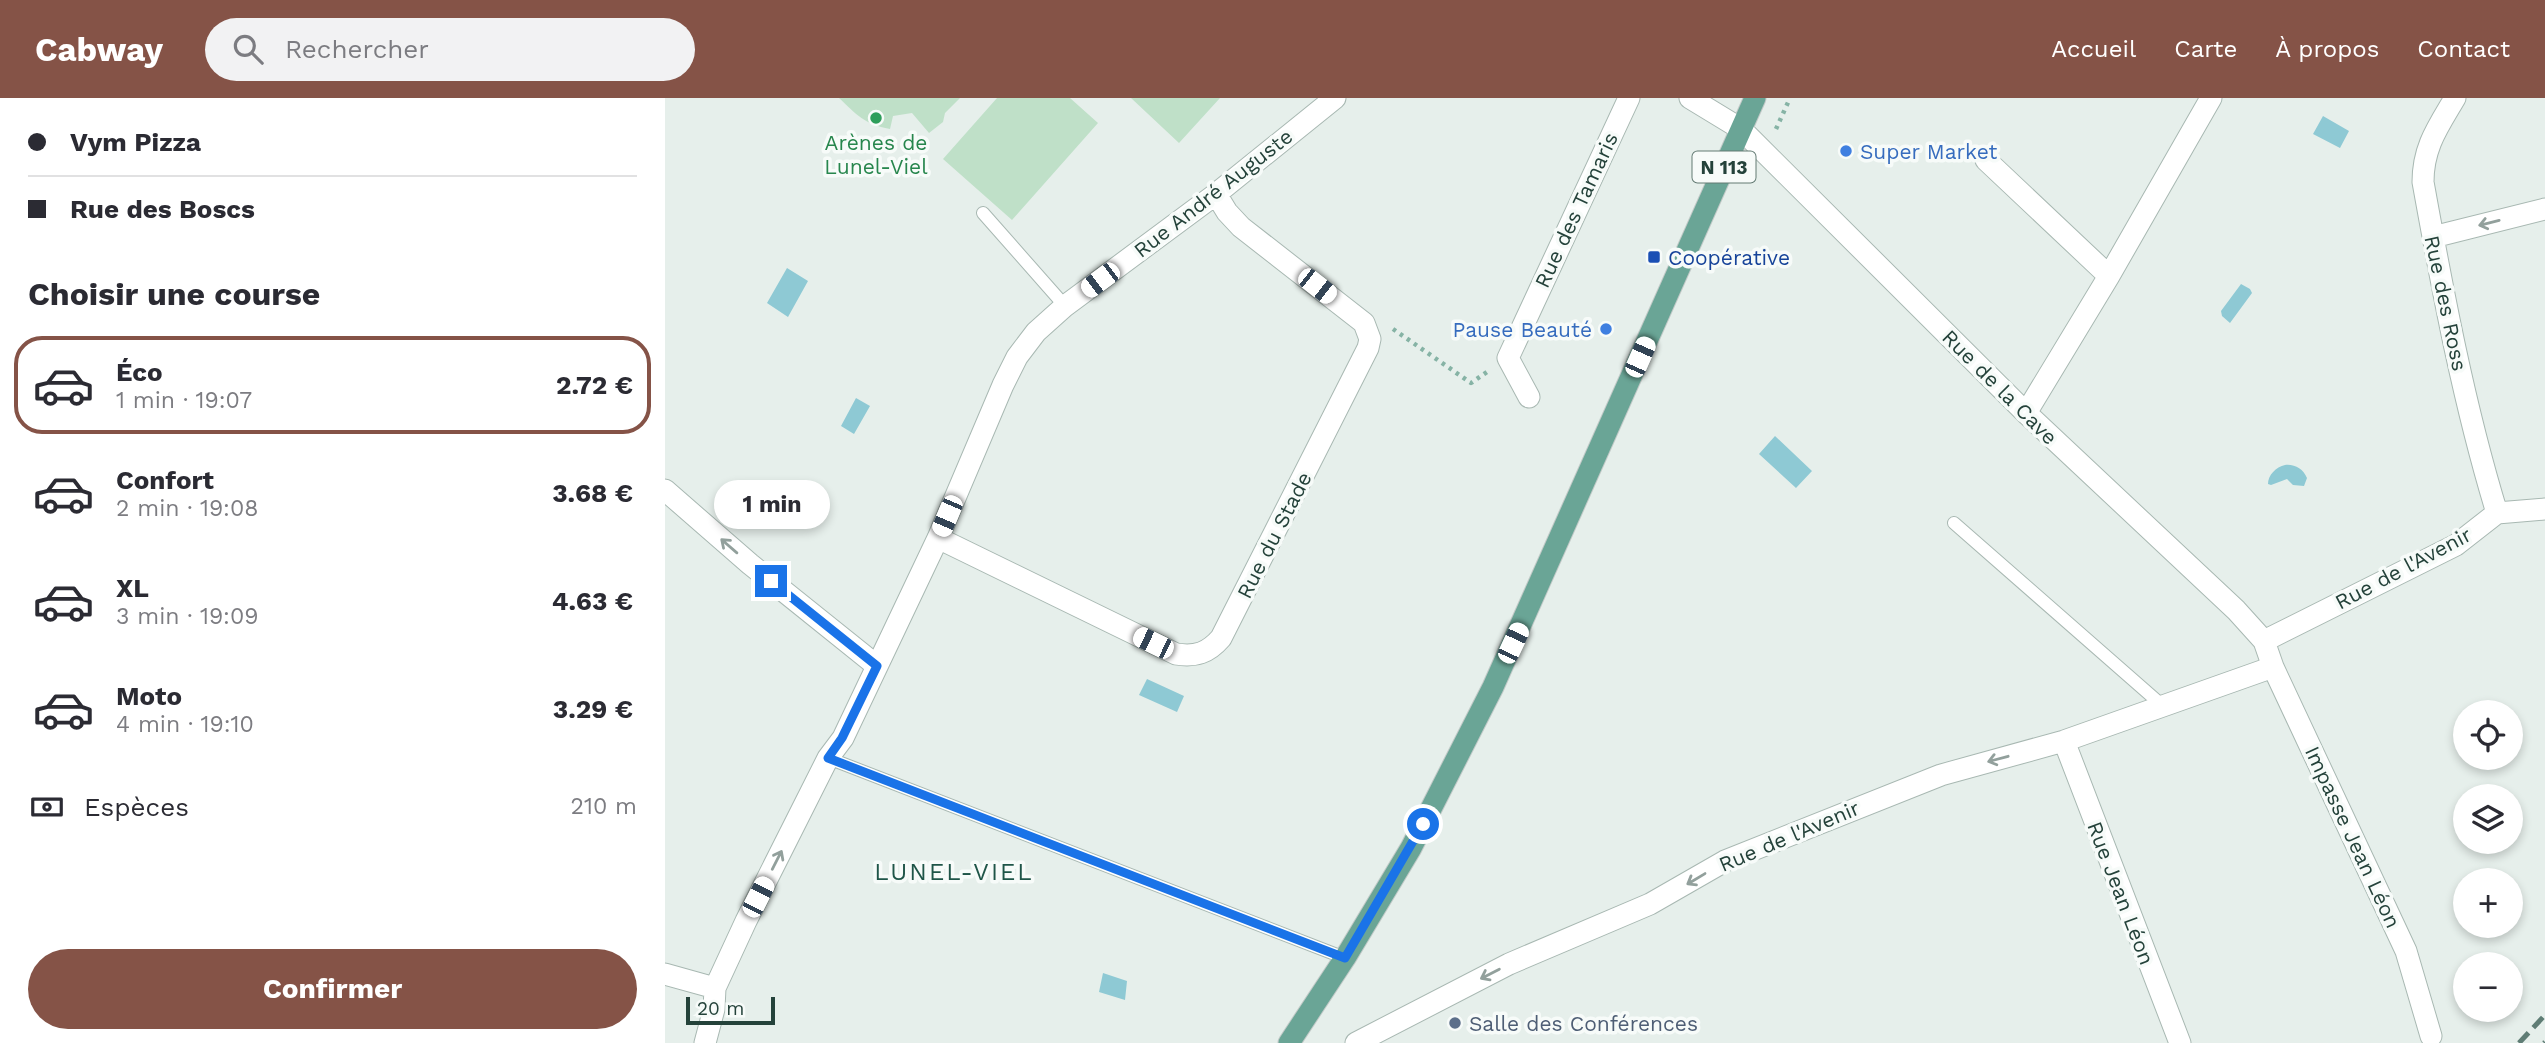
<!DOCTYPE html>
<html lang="fr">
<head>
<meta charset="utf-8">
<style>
	body { margin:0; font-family:"Work Sans",sans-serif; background:#f2f2f3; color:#2b2b33; height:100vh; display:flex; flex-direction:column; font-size:26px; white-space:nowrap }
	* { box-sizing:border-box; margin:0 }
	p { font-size:23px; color:#7c7c81 }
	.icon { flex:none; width:38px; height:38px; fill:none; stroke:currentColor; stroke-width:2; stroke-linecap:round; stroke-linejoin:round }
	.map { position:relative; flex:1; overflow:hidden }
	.drawer { display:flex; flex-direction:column; background:#fff; width:665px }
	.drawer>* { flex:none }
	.top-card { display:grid; align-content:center; height:154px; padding:0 28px; background:#fff }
	.buttons { position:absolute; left:1788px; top:602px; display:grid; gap:14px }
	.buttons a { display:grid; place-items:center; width:70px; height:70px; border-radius:50%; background:#fff; box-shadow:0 4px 10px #0003; font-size:35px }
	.scale { position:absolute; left:21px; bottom:18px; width:89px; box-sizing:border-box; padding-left:7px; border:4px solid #24423a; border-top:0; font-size:19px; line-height:24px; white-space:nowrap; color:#24423a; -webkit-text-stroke:5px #f7fbf9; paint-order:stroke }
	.end { position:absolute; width:32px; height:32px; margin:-16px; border:9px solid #1a73e8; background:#fff; box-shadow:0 0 0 4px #fff }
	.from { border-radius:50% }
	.bubble { position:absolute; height:49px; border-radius:24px; background:#fff; box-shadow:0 4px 10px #0003; font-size:23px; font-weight:700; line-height:49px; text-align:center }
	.car { position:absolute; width:21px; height:42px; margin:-21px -10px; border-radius:9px; box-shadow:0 0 5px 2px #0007; background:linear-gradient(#fff 24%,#345 0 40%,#fff 0 76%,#345 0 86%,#fff 0) }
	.top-card b { display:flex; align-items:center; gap:24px; height:66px; font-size:26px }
	.top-card b+b { border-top:2px solid #e1e1e2 }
	.top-card i { width:18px; height:18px; background:#2b2b33 }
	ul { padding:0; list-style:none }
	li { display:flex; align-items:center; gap:21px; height:98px; margin:0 14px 10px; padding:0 14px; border:4px solid transparent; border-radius:28px }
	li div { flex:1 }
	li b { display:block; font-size:26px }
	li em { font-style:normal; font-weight:700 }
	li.current { border-color:#855347 }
	li>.icon { width:63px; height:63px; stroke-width:1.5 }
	h2 { padding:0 28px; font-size:32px; line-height:84px }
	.pay { display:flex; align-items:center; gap:18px; height:77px; padding:0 28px; font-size:26px }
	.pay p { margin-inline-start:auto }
	.action { display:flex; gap:14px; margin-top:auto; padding:14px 28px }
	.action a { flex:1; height:80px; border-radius:42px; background:#855347; color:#fff; font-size:28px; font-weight:700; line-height:80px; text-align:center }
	header { display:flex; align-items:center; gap:42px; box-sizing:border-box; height:98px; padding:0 35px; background:#855347; color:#fff }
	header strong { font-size:33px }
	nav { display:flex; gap:38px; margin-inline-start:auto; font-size:24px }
	.search { width:490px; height:63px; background:#f2f2f3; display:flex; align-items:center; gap:18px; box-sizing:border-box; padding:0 24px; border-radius:38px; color:#7c7c81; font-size:26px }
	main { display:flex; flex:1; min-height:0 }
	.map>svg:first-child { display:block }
</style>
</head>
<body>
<header>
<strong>Cabway</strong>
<div class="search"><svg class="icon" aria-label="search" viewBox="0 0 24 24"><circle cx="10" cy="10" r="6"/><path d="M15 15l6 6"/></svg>Rechercher</div>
<nav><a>Accueil</a><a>Carte</a><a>À propos</a><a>Contact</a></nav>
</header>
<main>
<section class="drawer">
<div class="top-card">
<b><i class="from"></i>Vym Pizza</b>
<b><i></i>Rue des Boscs</b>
</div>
<h2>Choisir une course</h2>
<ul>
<li class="current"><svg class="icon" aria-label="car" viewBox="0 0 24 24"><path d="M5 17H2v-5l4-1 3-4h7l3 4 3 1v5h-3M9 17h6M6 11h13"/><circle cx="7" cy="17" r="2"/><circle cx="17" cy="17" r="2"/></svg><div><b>Éco</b><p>1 min · 19:07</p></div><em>2.72 €</em></li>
<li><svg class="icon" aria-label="car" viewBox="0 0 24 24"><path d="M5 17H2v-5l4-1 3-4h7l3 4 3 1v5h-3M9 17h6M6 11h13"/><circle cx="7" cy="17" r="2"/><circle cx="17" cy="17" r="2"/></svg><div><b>Confort</b><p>2 min · 19:08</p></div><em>3.68 €</em></li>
<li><svg class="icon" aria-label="car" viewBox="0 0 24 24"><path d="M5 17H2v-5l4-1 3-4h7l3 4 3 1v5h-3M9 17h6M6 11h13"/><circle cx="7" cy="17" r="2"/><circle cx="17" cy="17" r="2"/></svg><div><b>XL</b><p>3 min · 19:09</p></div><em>4.63 €</em></li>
<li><svg class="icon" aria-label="car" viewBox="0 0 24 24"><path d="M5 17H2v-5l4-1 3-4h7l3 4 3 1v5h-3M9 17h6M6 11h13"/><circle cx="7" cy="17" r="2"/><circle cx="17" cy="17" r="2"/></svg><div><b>Moto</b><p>4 min · 19:10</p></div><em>3.29 €</em></li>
</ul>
<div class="pay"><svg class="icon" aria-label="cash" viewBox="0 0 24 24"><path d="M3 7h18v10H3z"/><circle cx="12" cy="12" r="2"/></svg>Espèces<p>210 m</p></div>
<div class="action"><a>Confirmer</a></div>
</section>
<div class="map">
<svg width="1880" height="945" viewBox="0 0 1880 945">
	<rect width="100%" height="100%" fill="#e6efeb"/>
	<path fill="#bfe0c8" d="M174 0H295L280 15 278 24 264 35 247 15 228 18 225 31C199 26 192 17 174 0Z
		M332 0H405L433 25 347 122 278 61Z
		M466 0H555L514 45Z"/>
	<path fill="#8ec9d4" d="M1658 18 1684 33 1675 50 1648 36Z
		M122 170 143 183 123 219 102 205Z
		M1576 186 1585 191 1587 195 1565 225 1557 218 1556 213Z
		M191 300 205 308 189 336 176 328Z
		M1110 338 1147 373 1131 390 1094 356Z
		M1620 367C1630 366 1638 371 1642 380L1639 388 1628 387 1622 381 1606 387 1603 386C1603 377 1611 369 1620 367Z
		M482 581 519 598 512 614 474 597Z
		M438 875 462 883 460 902 434 894Z"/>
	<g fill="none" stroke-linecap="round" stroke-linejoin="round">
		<g stroke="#a8b8b2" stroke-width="14">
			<path id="lane" d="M318 115 400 208
				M1289 425 1499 609
				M163 660 680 860"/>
		</g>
		<g stroke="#a8b8b2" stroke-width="23">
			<path id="street" d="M1025 0 1076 31 1361 315 1571 512 1599 543 1608 569 1741 853 1766 938
				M1790 0C1773 29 1758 49 1758 84 1778 195 1799 307 1832 415
				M1321 62 1444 178
				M1768 139 1880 111
				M864 299 843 260 964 0
				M1361 315 1444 178 1546 0
				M0 392 85 466 212 568
				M273 440 511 556C531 559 543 555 556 540L703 250 705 241 699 225 576 129 562 114 551 96
				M1599 543 1791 447 1832 415 1880 411
				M1399 643 1515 945
				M0 876 50 890
				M40 945 49 911 50 890 81 823 163 660 178 640 273 440 338 287 352 259 371 234 400 208 551 96 670 0
				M691 945 844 866 985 806 1060 763 1276 677 1399 643 1608 569"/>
		</g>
		<g stroke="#c2cac8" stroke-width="23">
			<path id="primary" d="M624 945 680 860 746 750 828 589 1090 0"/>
		</g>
		<path stroke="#86b3a5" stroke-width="4.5" stroke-dasharray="3.5 5" stroke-linecap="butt" d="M1111 31 1125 0
			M728 231 806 285 822 274"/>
		<use href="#lane" stroke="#fff" stroke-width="12"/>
		<use href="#street" stroke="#fff" stroke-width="21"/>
		<use href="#primary" stroke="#6aa596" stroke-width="21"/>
		<path stroke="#5f7d75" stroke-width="5" stroke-dasharray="14 7" stroke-linecap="butt" d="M1854 945 1880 917
			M1879 945 1880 944"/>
	</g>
	<defs><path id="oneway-shaft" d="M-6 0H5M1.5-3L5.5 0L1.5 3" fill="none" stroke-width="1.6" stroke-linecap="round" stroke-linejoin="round" transform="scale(1.75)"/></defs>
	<g stroke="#92a09c">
		<use href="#oneway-shaft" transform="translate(1824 125) rotate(166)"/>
		<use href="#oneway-shaft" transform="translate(64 448) rotate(-139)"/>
		<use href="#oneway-shaft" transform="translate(1333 661) rotate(165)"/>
		<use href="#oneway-shaft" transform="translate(112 762) rotate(-63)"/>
		<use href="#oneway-shaft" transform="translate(1031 781) rotate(149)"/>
		<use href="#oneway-shaft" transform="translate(825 876) rotate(153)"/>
	</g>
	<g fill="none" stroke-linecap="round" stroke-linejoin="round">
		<path stroke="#1a73e8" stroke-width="9" d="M106 483 212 568 177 640 163 660 680 860 758 726"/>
	</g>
	<circle fill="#2e9e5b" stroke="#f7fbf9" stroke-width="2.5" cx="211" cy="20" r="7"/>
	<g fill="#3f7fe0" stroke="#f7fbf9" stroke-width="2.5">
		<circle cx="1181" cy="53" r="7"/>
		<circle cx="941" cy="231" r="7"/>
	</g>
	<rect fill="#1a4fb4" stroke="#f7fbf9" stroke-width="2.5" x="982" y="152" width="14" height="14" rx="3.5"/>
	<circle fill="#5c6f8a" stroke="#f7fbf9" stroke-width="2.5" cx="790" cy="925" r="7"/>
	<g text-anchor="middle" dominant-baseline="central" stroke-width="7" stroke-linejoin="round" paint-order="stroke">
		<rect fill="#f7fbf9" stroke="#637a73" stroke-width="2" x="1027.5" y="53.5" width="63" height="31" rx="5"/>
		<g font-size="19" font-weight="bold" fill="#24423a">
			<text x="1059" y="69">N 113</text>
		</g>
		<g font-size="21" fill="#27864d" stroke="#f7fbf9">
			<text x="211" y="44">Arènes de<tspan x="211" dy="24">Lunel-Viel</tspan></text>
		</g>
		<g font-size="21" fill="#366cbe" stroke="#f7fbf9" text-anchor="start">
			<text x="1195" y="53">Super Market</text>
			<text x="927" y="231" text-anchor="end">Pause Beauté</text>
		</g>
		<g font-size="21" fill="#24423a" stroke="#f7fbf9">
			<text transform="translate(548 95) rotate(-38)">Rue André Auguste</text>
			<text transform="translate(911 112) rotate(-65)">Rue des Tamaris</text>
			<text transform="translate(1781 205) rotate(78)">Rue des Ross</text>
			<text transform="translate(1335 289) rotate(45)">Rue de la Cave</text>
			<text transform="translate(609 437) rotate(-63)">Rue du Stade</text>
			<text transform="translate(1738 470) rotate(-28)">Rue de l'Avenir</text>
			<text transform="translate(1124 738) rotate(-23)">Rue de l'Avenir</text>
			<text transform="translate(1688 739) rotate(65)">Impasse Jean Léon</text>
			<text transform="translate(1456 795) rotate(69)">Rue Jean Léon</text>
		</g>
		<g font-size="21" fill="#164399" stroke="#f7fbf9" text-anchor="start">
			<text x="1003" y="159">Coopérative</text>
		</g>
		<g font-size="21" fill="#4e5e75" stroke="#f7fbf9" text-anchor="start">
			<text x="804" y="925">Salle des Conférences</text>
		</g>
		<g font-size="24" letter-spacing="2" fill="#1f5548" stroke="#f7fbf9">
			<text x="289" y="774">LUNEL-VIEL</text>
		</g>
	</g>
</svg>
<div class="buttons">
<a><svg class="icon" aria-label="locate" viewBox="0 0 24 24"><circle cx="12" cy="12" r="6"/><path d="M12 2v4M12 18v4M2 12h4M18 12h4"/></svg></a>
<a><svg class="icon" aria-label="layers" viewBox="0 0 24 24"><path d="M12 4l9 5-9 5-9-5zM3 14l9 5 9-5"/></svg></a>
<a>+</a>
<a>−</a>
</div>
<div class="scale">20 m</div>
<i class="end from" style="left:758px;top:726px"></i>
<i class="end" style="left:106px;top:483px"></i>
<div class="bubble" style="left:49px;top:382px;width:116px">1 min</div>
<i class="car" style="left:435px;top:182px;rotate:233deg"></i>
<i class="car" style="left:652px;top:188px;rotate:128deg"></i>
<i class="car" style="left:975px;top:259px;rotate:24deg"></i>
<i class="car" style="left:282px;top:418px;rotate:203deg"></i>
<i class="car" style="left:488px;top:545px;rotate:296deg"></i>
<i class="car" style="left:848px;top:545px;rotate:25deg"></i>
<i class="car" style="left:93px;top:799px;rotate:27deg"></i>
</div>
</main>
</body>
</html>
